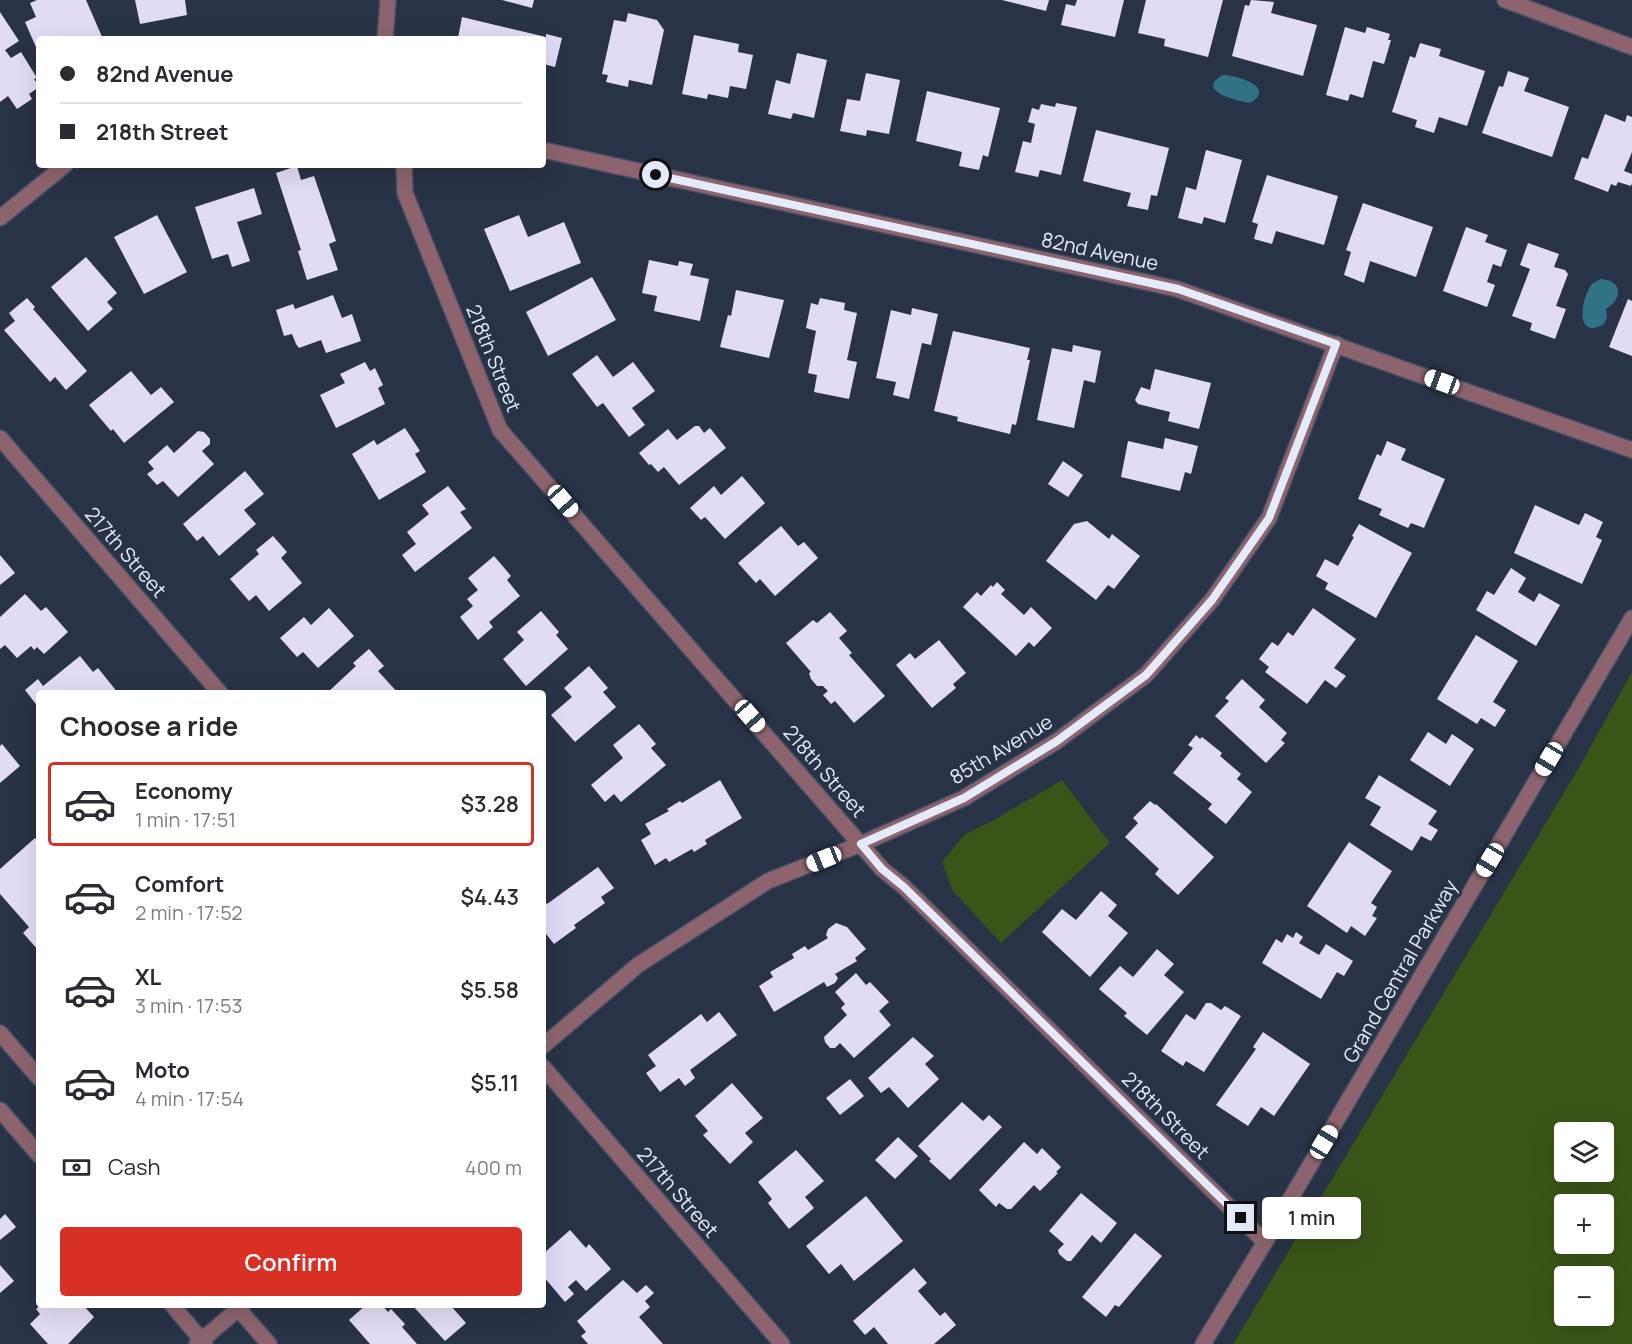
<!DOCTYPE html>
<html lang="en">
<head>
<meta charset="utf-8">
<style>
	body { margin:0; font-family:Manrope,sans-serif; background:#f2f2f3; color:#2b2b33; height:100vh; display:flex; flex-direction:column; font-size:22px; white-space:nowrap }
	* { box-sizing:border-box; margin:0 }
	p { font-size:20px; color:#7c7c81 }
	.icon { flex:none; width:33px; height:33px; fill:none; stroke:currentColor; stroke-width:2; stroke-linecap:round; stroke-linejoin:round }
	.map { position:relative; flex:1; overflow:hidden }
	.drawer { position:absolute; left:36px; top:690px; width:510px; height:618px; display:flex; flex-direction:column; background:#fff; border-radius:6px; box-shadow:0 6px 24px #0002 }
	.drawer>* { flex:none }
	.hud { position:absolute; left:36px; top:36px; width:510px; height:132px; border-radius:6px; box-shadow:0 6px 24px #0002; display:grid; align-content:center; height:132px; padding:0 24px; background:#fff }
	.tools { position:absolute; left:1554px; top:1122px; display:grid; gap:12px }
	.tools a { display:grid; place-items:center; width:60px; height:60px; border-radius:6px; background:#fff; box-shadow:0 6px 24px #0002; font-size:30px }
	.end { position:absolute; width:27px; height:27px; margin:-14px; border:8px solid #e4ebf8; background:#111; box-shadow:0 0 0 3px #111 }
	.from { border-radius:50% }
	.bubble { position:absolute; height:42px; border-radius:6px; background:#fff; box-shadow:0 6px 24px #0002; font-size:20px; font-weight:600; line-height:42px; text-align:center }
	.car { position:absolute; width:18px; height:36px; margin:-18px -9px; border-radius:8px; box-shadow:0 0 4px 2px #0007; background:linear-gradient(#fff 24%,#345 0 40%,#fff 0 76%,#345 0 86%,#fff 0) }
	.hud b { display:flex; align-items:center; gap:21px; height:57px; font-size:22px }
	.hud b+b { border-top:2px solid #e1e1e2 }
	.hud i { width:15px; height:15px; background:#2b2b33 }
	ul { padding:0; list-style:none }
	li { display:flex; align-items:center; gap:18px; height:84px; margin:0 12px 9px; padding:0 12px; border:3px solid transparent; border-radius:6px }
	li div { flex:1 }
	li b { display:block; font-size:22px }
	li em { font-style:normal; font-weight:600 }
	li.active { border-color:#d93025 }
	li>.icon { width:54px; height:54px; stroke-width:1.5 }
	h2 { padding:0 24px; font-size:27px; line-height:72px }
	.pay { display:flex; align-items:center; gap:15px; height:66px; padding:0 24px; font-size:22px }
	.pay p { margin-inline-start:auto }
	.cta { display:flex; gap:12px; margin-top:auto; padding:12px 24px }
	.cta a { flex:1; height:69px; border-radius:6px; background:#d93025; color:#fff; font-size:24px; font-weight:600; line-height:69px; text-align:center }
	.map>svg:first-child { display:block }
</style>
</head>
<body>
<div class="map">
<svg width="1632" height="1344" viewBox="0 0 1632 1344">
	<rect width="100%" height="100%" fill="#293347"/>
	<path fill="#3b5518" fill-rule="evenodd" d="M1632 672V1344H1233L1581 764ZM1564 1132H1604V1172H1564ZM1564 1204H1604V1244H1564ZM1564 1276H1604V1316H1564Z
		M1062 780 1110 843 1001 943 953 891 942 862 965 834 992 821Z"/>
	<path fill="#317287" d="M1223 75C1237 75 1277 87 1250 103 1237 101 1194 91 1223 75Z
		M1600 279C1622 280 1624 298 1606 309L1607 317 1604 324C1574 341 1581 298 1592 284 1593 283 1599 280 1600 279Z"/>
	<path fill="#e2dbf7" d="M37 0H86L103 39H39V54L25 22 36 17 30 3Z
		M135 0H185L187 15 140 24Z
		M502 0H534L532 8Z
		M1002 0H1049L1046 11Z
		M1077 0H1124L1115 37 1061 25 1066 4 1075 6Z
		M1146 0H1223L1208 57 1164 46 1165 39 1138 33Z
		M1251 0 1274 2 1271 13 1317 25 1303 76 1232 56 1245 5 1249 6Z
		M0 12 19 41 5 50 11 58 21 52 37 78 34 79 39 87 29 94 32 99 17 109 8 96 0 102Z
		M628 13 657 20 664 30 652 85 629 80 628 87 606 82 608 75 602 74 614 20 626 22Z
		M462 17 546 37V34L562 38 555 67 543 64V39L458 38Z
		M1345 27 1365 33 1367 27 1390 34 1388 40H1391L1384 64 1373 61 1363 98 1350 94 1348 101 1326 95Z
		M694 35 739 44 738 52 753 55 746 89 730 86 728 98 708 94 707 99 682 94Z
		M1420 43 1441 49 1439 56 1485 71 1467 126 1439 117 1434 133 1415 127 1417 120 1392 112 1410 56 1415 58Z
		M797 53 827 60 814 118 793 113 791 119 768 114 776 80 790 84Z
		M1508 71 1529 78 1524 91 1569 107 1552 157 1482 133 1499 86 1503 87Z
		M866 73 900 80 889 134 867 130 866 136 840 131 847 99 860 101Z
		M927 91 1000 108 988 157 983 155 979 170 959 166 962 152 916 141Z
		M1056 103 1077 107 1061 175 1040 170 1038 177 1015 172 1023 141 1031 143 1035 124 1028 122 1032 108 1039 110 1041 104 1055 107Z
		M1605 114 1625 122 1627 115 1632 117V152L1624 171 1632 174V183L1631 186 1618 182 1616 186 1611 184 1608 192 1574 179 1582 157 1588 159Z
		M1096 130 1169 148 1157 196 1151 195 1148 210 1127 206 1131 193 1083 181Z
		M1206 150 1242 160 1225 223 1204 217 1202 224 1178 218 1186 187 1196 190Z
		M297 166 301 180 314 176 336 241 329 244 338 270 307 280 298 251 301 250 276 173Z
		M1267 175 1338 196 1324 245 1276 231 1272 244 1254 239 1258 224 1252 222Z
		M254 188 262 214 237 222 250 261 232 267 228 254 212 259 195 207Z
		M1363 203 1433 227 1416 277 1370 261 1364 283 1344 275 1351 252 1346 250Z
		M157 215 187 272 144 294 114 237Z
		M519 215 528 237 564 222 581 263 510 291 484 229Z
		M1466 227 1488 235 1485 242 1507 250 1501 267 1493 264 1487 282 1495 285 1487 307 1443 291Z
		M1528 243 1559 254 1554 267 1565 270 1568 274 1556 306 1566 309 1555 339 1530 330 1532 323 1512 316 1530 269 1520 265Z
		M86 257 117 293 107 302 113 309 88 331 51 287Z
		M649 260 678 266 679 261 693 264 690 275 709 279 700 321 654 311 657 296 642 293Z
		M592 277 616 320 548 356 526 312Z
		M736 290 784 300 769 358 720 347 728 315 731 316Z
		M333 295 342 318 352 314 361 341 326 353 321 340 299 348 296 344 292 334 284 336 276 310 293 304 295 309Z
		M27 298 35 307 33 309 87 371 66 390 55 377 50 382 4 330 15 321 9 313Z
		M820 298 845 303 844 310 857 313 847 360 857 362 849 399 814 392 817 375 808 373 816 331 806 328 811 303 818 305Z
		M1628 299 1632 301V356L1609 347Z
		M912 308 938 314 931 345 922 343 909 399 893 395 896 382 876 378 891 310 911 315Z
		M953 331 1030 348 1027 360H1030L1016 425 1012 424 1010 434 957 421 958 417 934 411Z
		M1073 345 1101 351 1095 383 1084 380 1074 428 1037 420 1052 348 1072 352Z
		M597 355 613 377 633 362 655 391 632 408 645 425 629 437 603 403 597 407 572 374Z
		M365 362 370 371 375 368 383 385 378 388 385 404 336 428 320 395 345 383 340 374Z
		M1155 369 1211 383 1199 429 1168 421 1170 412 1138 404 1135 400 1141 387 1150 390Z
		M131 371 151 395 161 387 174 402 124 443 113 429 111 431 89 405Z
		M695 426H699L704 433 710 428 726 448 679 485 664 467 658 472 651 464 649 465 639 453 668 429 677 440Z
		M405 428 420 451 415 454 426 472 379 500 352 454 374 440 377 445Z
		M198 431 204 432 210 439V444L202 451 214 464 178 497 163 481 157 485 147 474 154 469 148 462 167 445 174 453Z
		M1165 438 1198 446 1191 474 1185 472 1180 491 1121 477 1128 441 1163 449Z
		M1387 441 1406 449 1401 460 1445 479 1424 528 1411 523 1408 528 1379 515 1382 509 1358 499 1377 454 1381 456Z
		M1063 461 1083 475 1068 497 1048 484Z
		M245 471 264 494 244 510 256 524 219 556 203 536 197 541 183 524Z
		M742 476 765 503 725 539 705 517 701 520 690 508 714 486 721 495Z
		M448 486 466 509 460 512 472 528 415 572 402 555 416 544 407 532 429 514 422 505Z
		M1535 505 1579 525 1585 513 1603 522 1596 537 1602 540 1582 584 1514 553Z
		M1087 521 1109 539 1112 534 1140 556 1114 589 1108 585 1096 600 1046 561 1074 524Z
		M1359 524 1412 553 1376 618 1325 589 1328 583 1316 576 1325 559 1338 566 1354 537 1352 536Z
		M781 526 798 546 804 542 818 558 775 596 760 579 756 583 738 563Z
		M273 536 287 552 281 558 302 583 269 611 256 595 249 601 230 579 259 554 256 550Z
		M0 555 15 573 0 585Z
		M494 556 511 576 507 580 520 596 489 622 493 627 478 640 460 617 473 606 467 599 478 590 468 578Z
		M1511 568 1526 578 1518 592 1534 602 1539 593 1560 605 1536 646 1476 610 1487 591 1494 595Z
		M997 582 1005 590 1001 594 1024 615 1031 607 1052 628 1034 647 1029 642 1016 656 963 607 977 592 981 596 991 585 993 587Z
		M25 594 41 611 46 607 68 632 44 654 37 647 34 650 31 646 17 658 5 645 0 649V617Z
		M329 608 354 636 318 668 303 652 297 657 280 638 304 617 311 625Z
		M1313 608 1356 639 1334 668 1346 676 1336 688 1325 680 1307 704 1265 672 1269 667 1259 659 1272 642 1278 646 1288 632 1293 636Z
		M541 611 559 632 556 635 568 649 526 686 503 659 524 640 517 632Z
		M830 612 847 631 839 638 852 653 849 655 885 696 854 723 835 701 831 704 823 695 828 691 823 686H817L811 679 809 673 811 672 786 643 813 620 817 623Z
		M1476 635 1518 661 1493 702 1506 710 1495 727 1481 718 1477 724 1437 699Z
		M939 640 966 673 953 684 956 688 932 708 896 665 910 653 915 659Z
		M369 649 384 666 378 671 398 693H329L328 692 356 666 353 663Z
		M80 656 93 672 98 668 118 693H39V708L25 690 38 679 43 686Z
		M589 666 608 688 603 692 616 707 575 742 551 715 572 697 564 688Z
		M1242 679 1265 700 1259 707 1287 733 1281 740 1285 743 1266 763 1215 716 1229 701 1225 698Z
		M639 724 656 744 651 748 666 765 621 802 614 794 605 802 591 785 623 758 613 745Z
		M1428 732 1446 744 1452 734 1474 749 1450 786 1410 760Z
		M1196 735 1200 739 1202 737 1222 753 1220 756 1241 774 1237 779 1252 792 1226 824 1208 809 1212 804 1173 773 1193 748 1188 745Z
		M2 744 20 766 0 783V746Z
		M1379 775 1437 811 1428 824 1438 830 1431 841 1421 836 1412 851 1370 825 1381 807 1365 798Z
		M720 780 742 818 705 840 707 844 694 852 692 849 669 862 666 858 655 865 641 840 651 834 645 824 669 811 667 809 680 801 682 803Z
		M1150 801 1155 805 1156 804 1214 857 1178 895 1155 874 1159 869 1125 837 1138 823 1133 818Z
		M35 838 39 843V951L23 933 29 927 0 894V869Z
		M1349 842 1392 871 1371 903 1377 907 1372 916 1377 918 1365 936 1351 926 1347 933 1307 906Z
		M598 867 614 888 601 897 605 903 574 925 576 928 554 944 543 930V898L547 904Z
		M1101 891 1117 905 1108 916 1128 933 1090 977 1042 932 1062 909 1076 920Z
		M836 923 847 927 866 949 855 958 857 961 835 974 838 978 835 983 827 987 824 982 774 1012 759 986 773 977 770 972 794 958 792 954 805 946 808 950 828 938 826 935 828 929Z
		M1296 932 1303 937 1299 943 1319 955 1326 944 1353 961 1344 976 1337 972 1321 999 1262 963 1276 939 1282 943 1287 934 1293 938Z
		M1157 949 1174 964 1164 975 1184 992 1147 1035 1124 1016 1127 1013 1099 989 1120 966 1133 977Z
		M856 973 866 985 870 982 889 1002 879 1011 891 1025 854 1058 840 1043 835 1048H830L825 1042 824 1037 847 1015 841 1008 845 1004 835 992Z
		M1206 1003H1211L1221 1010 1225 1006 1241 1016 1204 1072 1186 1061 1183 1066 1161 1051 1186 1014 1195 1020Z
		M719 1012 737 1035 690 1070 695 1078 685 1086 679 1078 660 1092 646 1073 656 1066 648 1055 701 1014 707 1022Z
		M1263 1032 1310 1064 1274 1116 1261 1107 1248 1126 1216 1105 1256 1049 1253 1047Z
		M913 1037 934 1056 925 1064 939 1079 908 1108 889 1087 881 1093 868 1078Z
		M850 1079 864 1096 840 1115 826 1098Z
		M732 1083 763 1118 745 1133 753 1142 730 1164 703 1135 708 1131 695 1116Z
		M962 1102 983 1121 989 1115 1002 1127 950 1180 929 1161 931 1159 918 1146Z
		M898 1137 918 1156 895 1179 875 1160Z
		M1024 1142 1037 1154 1042 1148 1061 1167 1056 1172 1058 1173 1040 1191 1034 1185 1011 1209H1007L999 1203 996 1207 979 1190Z
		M796 1150 824 1181 805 1197 814 1208 789 1229 768 1203 772 1199 758 1182Z
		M1081 1193 1117 1223 1101 1243 1092 1235 1071 1261H1067L1059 1254 1058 1250 1064 1244 1049 1231Z
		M866 1196 903 1241 854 1281 841 1264 829 1274 806 1246Z
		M5 1214 16 1227 0 1240V1219Z
		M570 1230 586 1248 589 1244 611 1269 586 1291 576 1280 568 1287 574 1294 565 1302 543 1276V1254Z
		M1135 1233 1162 1256 1119 1307 1115 1305 1106 1317 1082 1297Z
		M0 1265 14 1281 0 1293Z
		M914 1268 927 1283 918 1291 940 1316 945 1312 956 1325 934 1344H888L874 1327 865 1335 853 1321Z
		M623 1280 637 1293 646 1285 654 1293 645 1301 650 1307 639 1317 663 1344H588L581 1336 586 1332 577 1321Z
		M41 1305H83L94 1317 68 1344H48L30 1324 40 1314 36 1309Z
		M366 1305H382L388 1312 391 1309 405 1324 402 1327 417 1344H370L349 1320Z
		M412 1305H453L451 1306 466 1323 445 1341Z"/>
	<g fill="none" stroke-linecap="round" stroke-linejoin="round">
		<g stroke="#475063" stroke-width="18">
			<path id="minor" d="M1505 0 1632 47
				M385 39 388 0
				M543 150 1177 289 1632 450
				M404 165 405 193 500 430 882 869 904 887 1265 1242
				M0 218 65 165
				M0 438 220 693
				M543 1046 638 965 768 881 861 844 964 798 1057 741 1146 675 1212 600 1269 518 1336 344
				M543 1067 782 1344
				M197 1344 243 1305
				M1203 1344 1265 1242 1632 618"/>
		</g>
		<g stroke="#475063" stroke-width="18">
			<path id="tertiary" d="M0 1033 39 1078
				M0 1110 39 1155
				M172 1305 205 1344
				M235 1305 269 1344"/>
		</g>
		<use href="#minor" stroke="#8d646d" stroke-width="15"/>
		<use href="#tertiary" stroke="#8d646d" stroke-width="15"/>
	</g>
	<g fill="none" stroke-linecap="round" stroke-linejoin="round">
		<path stroke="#e4ebf8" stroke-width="8" d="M656 175 1178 289 1336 344 1269 518 1212 600 1146 675 1057 741 964 798 861 844 882 869 904 887 1241 1218"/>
	</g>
	<g text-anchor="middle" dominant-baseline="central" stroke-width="6" stroke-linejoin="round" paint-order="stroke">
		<g font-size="20" fill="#e4ebf8" stroke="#293347">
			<text transform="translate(1100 251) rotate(12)">82nd Avenue</text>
			<text transform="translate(494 358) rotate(68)">218th Street</text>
			<text transform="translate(126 552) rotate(49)">217th Street</text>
			<text transform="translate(1001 749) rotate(-31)">85th Avenue</text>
			<text transform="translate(825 771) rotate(49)">218th Street</text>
			<text transform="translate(1400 971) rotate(-60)">Grand Central Parkway</text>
			<text transform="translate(1166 1115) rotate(45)">218th Street</text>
			<text transform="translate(678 1192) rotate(49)">217th Street</text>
		</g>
	</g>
</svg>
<div class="tools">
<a><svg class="icon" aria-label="layers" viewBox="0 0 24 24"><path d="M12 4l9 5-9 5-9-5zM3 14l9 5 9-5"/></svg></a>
<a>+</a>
<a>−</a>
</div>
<i class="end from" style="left:656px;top:175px"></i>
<i class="end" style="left:1241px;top:1218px"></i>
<div class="bubble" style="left:1262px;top:1197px;width:99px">1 min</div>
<i class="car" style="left:1442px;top:382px;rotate:290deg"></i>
<i class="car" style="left:563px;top:501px;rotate:139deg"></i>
<i class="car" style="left:750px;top:716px;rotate:139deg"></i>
<i class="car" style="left:1549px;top:759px;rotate:211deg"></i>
<i class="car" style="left:824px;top:859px;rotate:248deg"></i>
<i class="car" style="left:1490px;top:860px;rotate:211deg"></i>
<i class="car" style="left:1324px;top:1142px;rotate:31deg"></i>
<div class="hud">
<b><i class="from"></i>82nd Avenue</b>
<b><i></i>218th Street</b>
</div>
<section class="drawer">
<h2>Choose a ride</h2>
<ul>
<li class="active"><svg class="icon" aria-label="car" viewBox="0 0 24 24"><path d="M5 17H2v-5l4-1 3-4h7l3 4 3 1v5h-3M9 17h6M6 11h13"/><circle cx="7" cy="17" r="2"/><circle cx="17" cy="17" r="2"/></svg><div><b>Economy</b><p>1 min · 17:51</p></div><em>$3.28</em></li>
<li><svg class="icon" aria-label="car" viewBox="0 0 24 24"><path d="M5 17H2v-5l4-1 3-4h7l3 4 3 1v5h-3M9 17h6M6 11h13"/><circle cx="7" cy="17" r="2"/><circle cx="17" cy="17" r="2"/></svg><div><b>Comfort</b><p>2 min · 17:52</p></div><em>$4.43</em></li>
<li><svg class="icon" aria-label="car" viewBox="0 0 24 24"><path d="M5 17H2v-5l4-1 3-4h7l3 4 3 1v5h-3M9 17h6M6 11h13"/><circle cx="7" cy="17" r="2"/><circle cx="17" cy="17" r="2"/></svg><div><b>XL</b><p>3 min · 17:53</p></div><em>$5.58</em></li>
<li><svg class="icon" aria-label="car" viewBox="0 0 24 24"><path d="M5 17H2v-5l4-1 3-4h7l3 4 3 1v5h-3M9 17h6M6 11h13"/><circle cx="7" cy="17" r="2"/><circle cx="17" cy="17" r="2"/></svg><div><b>Moto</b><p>4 min · 17:54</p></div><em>$5.11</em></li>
</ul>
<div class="pay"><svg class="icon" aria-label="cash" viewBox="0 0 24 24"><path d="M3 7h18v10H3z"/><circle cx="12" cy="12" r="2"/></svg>Cash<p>400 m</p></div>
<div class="cta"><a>Confirm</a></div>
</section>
</div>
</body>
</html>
